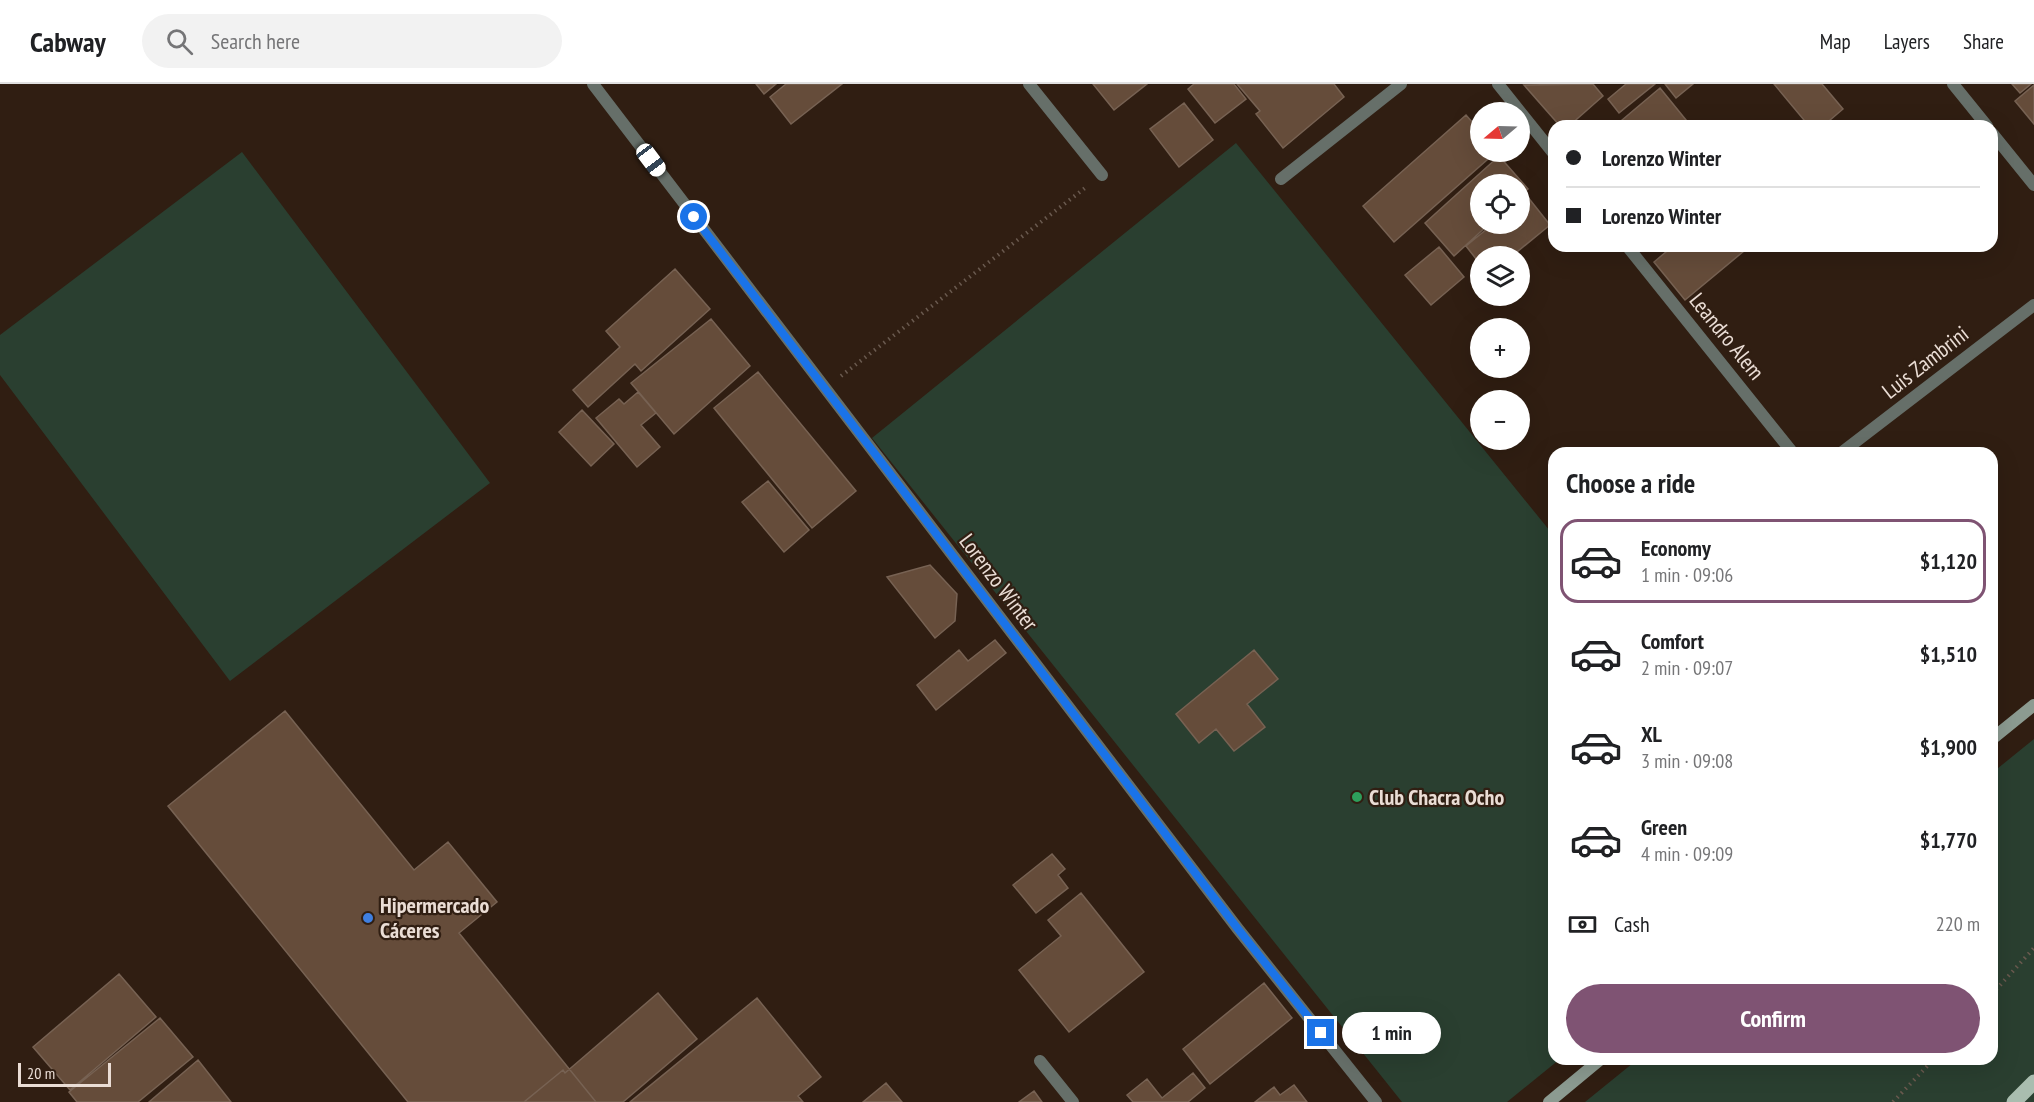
<!DOCTYPE html>
<html lang="en">
<head>
<meta charset="utf-8">
<style>
	body { margin:0; font-family:"PT Sans Narrow",sans-serif; background:#f2f2f2; color:#202124; height:100vh; display:flex; flex-direction:column; font-size:22px; white-space:nowrap }
	* { box-sizing:border-box; margin:0 }
	p { font-size:20px; color:#757577 }
	.icon { flex:none; width:33px; height:33px; fill:none; stroke:currentColor; stroke-width:2; stroke-linecap:round; stroke-linejoin:round }
	.map { position:relative; flex:1; overflow:hidden }
	.sheet { position:absolute; left:1548px; top:363px; width:450px; height:618px; display:flex; flex-direction:column; background:#fff; border-radius:18px; box-shadow:0 6px 24px #0002 }
	.sheet>* { flex:none }
	.top-card { position:absolute; left:1548px; top:36px; width:450px; height:132px; border-radius:18px; box-shadow:0 6px 24px #0002; display:grid; align-content:center; height:132px; padding:0 18px; background:#fff }
	.needle { width:39px; rotate:251deg }
	.tools { position:absolute; left:1470px; top:18px; display:grid; gap:12px }
	.tools a { display:grid; place-items:center; width:60px; height:60px; border-radius:50%; background:#fff; box-shadow:0 6px 24px #0002; font-size:30px }
	.scale { position:absolute; left:18px; bottom:15px; width:93px; box-sizing:border-box; padding-left:6px; border:3px solid #eaddd5; border-top:0; font-size:16px; line-height:21px; white-space:nowrap; color:#eaddd5; -webkit-text-stroke:4px #301e12; paint-order:stroke }
	.end { position:absolute; width:27px; height:27px; margin:-14px; border:8px solid #1a73e8; background:#fff; box-shadow:0 0 0 3px #fff }
	.from { border-radius:50% }
	.bubble { position:absolute; height:42px; border-radius:21px; background:#fff; box-shadow:0 6px 24px #0002; font-size:20px; font-weight:800; line-height:42px; text-align:center }
	.car { position:absolute; width:18px; height:36px; margin:-18px -9px; border-radius:8px; box-shadow:0 0 4px 2px #0007; background:linear-gradient(#fff 24%,#345 0 40%,#fff 0 76%,#345 0 86%,#fff 0) }
	.top-card b { display:flex; align-items:center; gap:21px; height:57px; font-size:22px }
	.top-card b+b { border-top:2px solid #e0e0e0 }
	.top-card i { width:15px; height:15px; background:#202124 }
	ul { padding:0; list-style:none }
	li { display:flex; align-items:center; gap:18px; height:84px; margin:0 12px 9px; padding:0 6px; border:3px solid transparent; border-radius:18px }
	li div { flex:1 }
	li b { display:block; font-size:22px }
	li em { font-style:normal; font-weight:800 }
	li.current { border-color:#7f5373 }
	li>.icon { width:54px; height:54px; stroke-width:1.5 }
	h2 { padding:0 18px; font-size:27px; line-height:72px }
	.pay { display:flex; align-items:center; gap:15px; height:66px; padding:0 18px; font-size:22px }
	.pay p { margin-inline-start:auto }
	.button { display:flex; gap:12px; margin-top:auto; padding:12px 18px }
	.button a { flex:1; height:69px; border-radius:36px; background:#7f5373; color:#fff; font-size:24px; font-weight:800; line-height:69px; text-align:center }
	header { display:flex; align-items:center; gap:36px; box-sizing:border-box; height:84px; padding:0 30px; background:#fff; border-bottom:2px solid #e0e0e0 }
	header strong { font-size:28px }
	nav { display:flex; gap:33px; margin-inline-start:auto; font-size:21px }
	.search { width:420px; height:54px; background:#f2f2f2; display:flex; align-items:center; gap:15px; box-sizing:border-box; padding:0 21px; border-radius:33px; color:#757577; font-size:22px }
	.map>svg:first-child { display:block }
</style>
</head>
<body>
<header>
<strong>Cabway</strong>
<div class="search"><svg class="icon" aria-label="search" viewBox="0 0 24 24"><circle cx="10" cy="10" r="6"/><path d="M15 15l6 6"/></svg>Search here</div>
<nav><a>Map</a><a>Layers</a><a>Share</a></nav>
</header>
<div class="map">
<svg width="2034" height="1018" viewBox="0 0 2034 1018">
	<rect width="100%" height="100%" fill="#301e12"/>
	<path fill="#2a3f30" d="M1236 59 1554 452V975H1560L1507 1018H1402L872 354Z
		M242 68 490 399 230 597 0 291V251Z
		M2034 655V1018H1585L1638 975H1992V689Z"/>
	<path fill="#654c3a" stroke="#776253" stroke-width="1.5" d="M756 0H776L764 10Z
		M786 0H842L791 40 770 13Z
		M1093 0H1147L1114 26Z
		M1194 0H1234L1246 15 1215 39 1188 5Z
		M1237 0H1334L1344 13 1283 64 1256 30 1260 27Z
		M1593 0 1603 12 1569 42H1560L1524 1Z
		M1626 0H1655L1619 29 1608 15Z
		M1665 0H1693L1676 14Z
		M1774 0H1822L1843 25 1823 42H1809Z
		M2012 0H2031L2020 9Z
		M2034 1V40L2015 17Z
		M1660 4 1686 36 1679 42H1615Z
		M1184 19 1213 56 1179 83 1150 45Z
		M1466 31 1480 47V68H1496L1394 158 1363 122Z
		M1499 72 1528 105 1520 112V100H1480V140H1489L1454 172 1425 139Z
		M1527 112 1550 141 1512 172H1480V180L1466 162 1493 140H1520V118Z
		M1673 162H1750L1685 216 1654 178Z
		M1439 163 1464 193 1431 221 1405 191Z
		M675 185 710 225 641 287 635 280 588 323 573 306 620 263 606 247Z
		M711 235 750 282 674 350 631 299Z
		M758 288 856 407 812 444 714 324Z
		M638 308 656 329 641 341 660 363 637 383 596 334 619 315 624 320Z
		M582 326 614 360 591 382 559 348Z
		M768 397 809 446 784 468 742 418Z
		M930 481 957 510 955 537 935 554 887 493Z
		M995 556 1006 569 936 626 917 601 959 566 968 577Z
		M1254 566 1278 595 1247 620 1265 643 1234 667 1216 645 1199 659 1176 630Z
		M285 627 414 786 448 758 497 818 459 849 596 1018H408L168 722Z
		M1052 770 1065 785 1058 791 1068 804 1036 829 1013 801Z
		M1081 809 1144 888 1069 948 1019 886 1061 852 1048 836Z
		M119 890 156 933 70 1006 33 963Z
		M1264 899 1292 934 1210 1000 1183 965Z
		M658 909 697 955 623 1018H524L563 986 565 989Z
		M757 914 821 993 798 1012 803 1018H630Z
		M160 934 193 973 138 1018H77L69 1008Z
		M198 976 231 1018H149Z
		M1193 989 1205 1004 1188 1018H1133L1127 1011 1147 995 1162 1014Z
		M886 999 902 1018H863Z
		M1294 1001 1307 1018H1255L1274 1003 1280 1011Z
		M1034 1007 1042 1018H1019Z"/>
	<g fill="none" stroke-linecap="round" stroke-linejoin="round">
		<path stroke="#6a5a4f" stroke-width="4" stroke-dasharray="1.5 4.5" stroke-linecap="butt" d="M841 292 1085 104
			M1992 898 1996 906
			M1992 910 2034 864
			M1893 1018 1934 975"/>
		<path stroke="#666f69" stroke-width="12" d="M1040 977 1073 1018"/>
		<path stroke="#666f69" stroke-width="12" d="M593 0 1238 845 1376 1018
			M1029 0 1102 91
			M1498 0 1554 70
			M1953 0 1987 42
			M1992 49 2034 101
			M1281 95 1401 0
			M1627 162 1793 369
			M1841 369 2034 221"/>
		<path stroke="#8c9b91" stroke-width="12" d="M1992 655 2034 621
			M1549 1018 1601 975"/>
		<path stroke="#a9bdaf" stroke-width="15" d="M2014 1018 2034 998"/>
	</g>
	<g fill="none" stroke-linecap="round" stroke-linejoin="round">
		<path stroke="#1a73e8" stroke-width="8" d="M694 133 1238 845 1321 949"/>
	</g>
	<circle fill="#2e9e5b" stroke="#301e12" stroke-width="2" cx="1357" cy="713" r="6"/>
	<circle fill="#3f7fe0" stroke="#301e12" stroke-width="2" cx="368" cy="834" r="6"/>
	<g text-anchor="middle" dominant-baseline="central" stroke-width="4.5" stroke-linejoin="round" paint-order="stroke">
		<g font-size="22" fill="#eaddd5" stroke="#301e12">
			<text transform="translate(1727 252) rotate(51)">Leandro Alem</text>
			<text transform="translate(1925 278) rotate(-38)">Luis Zambrini</text>
			<text transform="translate(999 498) rotate(53)">Lorenzo Winter</text>
		</g>
		<g font-size="22" font-weight="bold" fill="#eaddd5" stroke="#301e12" text-anchor="start">
			<text x="1369" y="713">Club Chacra Ocho</text>
			<text x="380" y="821">Hipermercado<tspan x="380" dy="25">Cáceres</tspan></text>
		</g>
	</g>
</svg>
<div class="tools">
<a><svg class="needle" viewBox="-14 -14 28 28"><path d="M0-13l5 13h-10z" fill="#e53935"/><path d="M0 13l5-13h-10z" fill="#757577"/></svg></a>
<a><svg class="icon" aria-label="locate" viewBox="0 0 24 24"><circle cx="12" cy="12" r="6"/><path d="M12 2v4M12 18v4M2 12h4M18 12h4"/></svg></a>
<a><svg class="icon" aria-label="layers" viewBox="0 0 24 24"><path d="M12 4l9 5-9 5-9-5zM3 14l9 5 9-5"/></svg></a>
<a>+</a>
<a>−</a>
</div>
<div class="scale">20 m</div>
<i class="end from" style="left:694px;top:133px"></i>
<i class="end" style="left:1321px;top:949px"></i>
<div class="bubble" style="left:1342px;top:928px;width:99px">1 min</div>
<i class="car" style="left:651px;top:76px;rotate:143deg"></i>
<div class="top-card">
<b><i class="from"></i>Lorenzo Winter</b>
<b><i></i>Lorenzo Winter</b>
</div>
<section class="sheet">
<h2>Choose a ride</h2>
<ul>
<li class="current"><svg class="icon" aria-label="car" viewBox="0 0 24 24"><path d="M5 17H2v-5l4-1 3-4h7l3 4 3 1v5h-3M9 17h6M6 11h13"/><circle cx="7" cy="17" r="2"/><circle cx="17" cy="17" r="2"/></svg><div><b>Economy</b><p>1 min · 09:06</p></div><em>$1,120</em></li>
<li><svg class="icon" aria-label="car" viewBox="0 0 24 24"><path d="M5 17H2v-5l4-1 3-4h7l3 4 3 1v5h-3M9 17h6M6 11h13"/><circle cx="7" cy="17" r="2"/><circle cx="17" cy="17" r="2"/></svg><div><b>Comfort</b><p>2 min · 09:07</p></div><em>$1,510</em></li>
<li><svg class="icon" aria-label="car" viewBox="0 0 24 24"><path d="M5 17H2v-5l4-1 3-4h7l3 4 3 1v5h-3M9 17h6M6 11h13"/><circle cx="7" cy="17" r="2"/><circle cx="17" cy="17" r="2"/></svg><div><b>XL</b><p>3 min · 09:08</p></div><em>$1,900</em></li>
<li><svg class="icon" aria-label="car" viewBox="0 0 24 24"><path d="M5 17H2v-5l4-1 3-4h7l3 4 3 1v5h-3M9 17h6M6 11h13"/><circle cx="7" cy="17" r="2"/><circle cx="17" cy="17" r="2"/></svg><div><b>Green</b><p>4 min · 09:09</p></div><em>$1,770</em></li>
</ul>
<div class="pay"><svg class="icon" aria-label="cash" viewBox="0 0 24 24"><path d="M3 7h18v10H3z"/><circle cx="12" cy="12" r="2"/></svg>Cash<p>220 m</p></div>
<div class="button"><a>Confirm</a></div>
</section>
</div>
</body>
</html>
